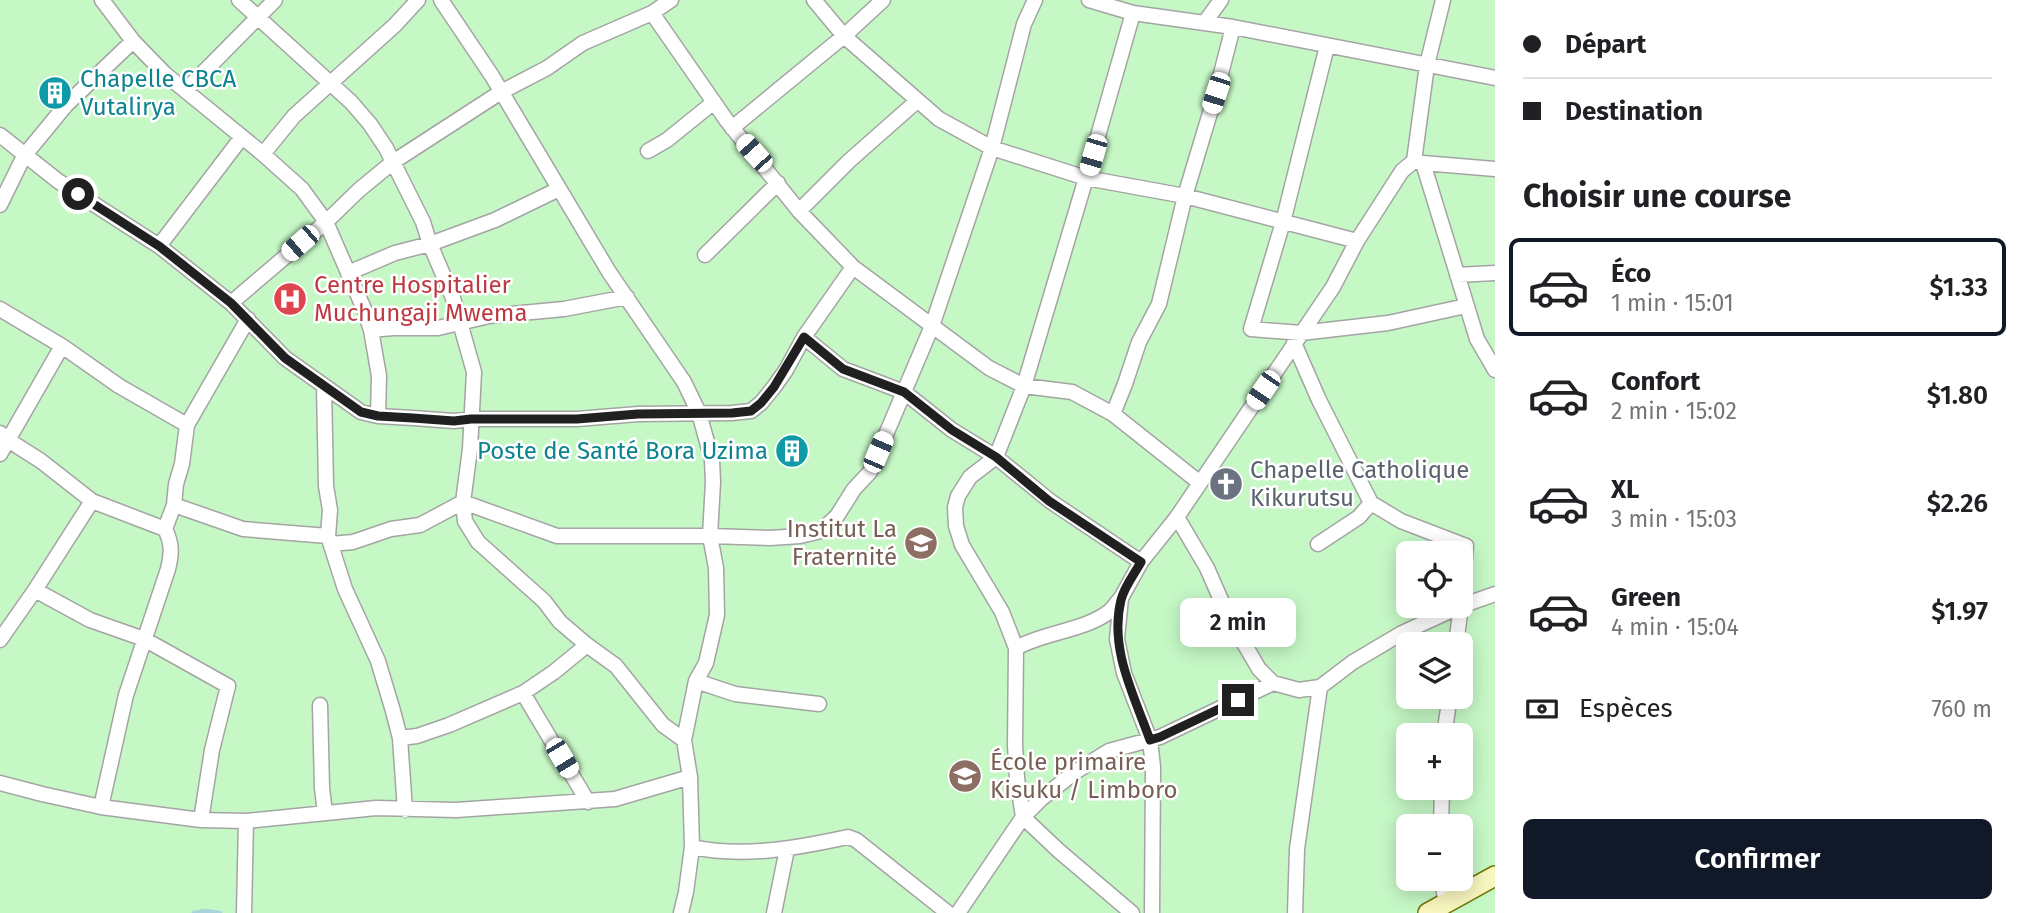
<!DOCTYPE html>
<html lang="fr">
<head>
<meta charset="utf-8">
<style>
	body { margin:0; font-family:"Fira Sans",sans-serif; background:#f6f6f6; color:#202124; height:100vh; display:flex; flex-direction:column; font-size:26px; white-space:nowrap }
	* { box-sizing:border-box; margin:0 }
	p { font-size:23px; color:#757577 }
	.icon { flex:none; width:38px; height:38px; fill:none; stroke:currentColor; stroke-width:2; stroke-linecap:round; stroke-linejoin:round }
	.map { position:relative; flex:1; overflow:hidden }
	.details { display:flex; flex-direction:column; background:#fff; width:525px }
	.details>* { flex:none }
	.top-card { display:grid; align-content:center; height:154px; padding:0 28px; background:#fff }
	.tools { position:absolute; left:1396px; top:541px; display:grid; gap:14px }
	.tools a { display:grid; place-items:center; width:77px; height:77px; border-radius:10px; background:#fff; box-shadow:0 4px 18px #0003; font-size:35px }
	.end { position:absolute; width:32px; height:32px; margin:-16px; border:9px solid #202020; background:#fff; box-shadow:0 0 0 4px #fff }
	.from { border-radius:50% }
	.bubble { position:absolute; height:49px; border-radius:10px; background:#fff; box-shadow:0 4px 18px #0003; font-size:23px; font-weight:600; line-height:49px; text-align:center }
	.car { position:absolute; width:21px; height:42px; margin:-21px -10px; border-radius:9px; box-shadow:0 0 5px 2px #0007; background:linear-gradient(#fff 24%,#345 0 40%,#fff 0 76%,#345 0 86%,#fff 0) }
	.top-card b { display:flex; align-items:center; gap:24px; height:66px; font-size:26px }
	.top-card b+b { border-top:2px solid #e0e0e0 }
	.top-card i { width:18px; height:18px; background:#202124 }
	ul { padding:0; list-style:none }
	li { display:flex; align-items:center; gap:21px; height:98px; margin:0 14px 10px; padding:0 14px; border:4px solid transparent; border-radius:10px }
	li div { flex:1 }
	li b { display:block; font-size:26px }
	li em { font-style:normal; font-weight:600 }
	li.current { border-color:#111827 }
	li>.icon { width:63px; height:63px; stroke-width:1.5 }
	h2 { padding:0 28px; font-size:32px; line-height:84px }
	.pay { display:flex; align-items:center; gap:18px; height:77px; padding:0 28px; font-size:26px }
	.pay p { margin-inline-start:auto }
	.action { display:flex; gap:14px; margin-top:auto; padding:14px 28px }
	.action a { flex:1; height:80px; border-radius:10px; background:#111827; color:#fff; font-size:28px; font-weight:600; line-height:80px; text-align:center }
	main { display:flex; flex:1; min-height:0 }
	.map>svg:first-child { display:block }
</style>
</head>
<body>
<main>
<div class="map">
<svg width="1495" height="913" viewBox="0 0 1495 913">
	<rect width="100%" height="100%" fill="#f0ece7"/>
	<path fill="#c6f8c6" fill-rule="evenodd" d="M0 0H1495V913H0ZM1409 553H1461V606H1409ZM1409 644H1461V696H1409ZM1409 735H1461V788H1409ZM1409 826H1461V878H1409Z"/>
	<g fill="none" stroke-linecap="round" stroke-linejoin="round">
		<path stroke="#a9d4dc" stroke-width="4.5" d="M194 913 205 911 220 913"/>
		<g stroke="#a4a4a4" stroke-width="17">
			<path id="street" d="M102 0 133 41 165 74 263 154 302 189 326 222 364 309 371 330 379 376 378 416
				M239 0 351 102 370 124 386 148 423 222 430 244 453 298 474 372 470 449 463 502 465 521 478 542 544 601 560 622 587 645 616 666 663 725 684 740
				M441 0 492 76 609 272 684 382 699 413 712 460 713 482 710 536 716 568 717 615 706 663 696 681 684 740 690 777 692 847 686 892 681 913
				M814 0 844 36 939 119 992 148 1086 178 1185 196 1357 241
				M1089 0 1133 13 1233 27 1495 78
				M652 13 727 121 799 211 853 267 989 368 1024 386 1072 392 1113 414 1200 483
				M1205 22 1221 0
				M1327 46 1283 222 1251 329 1301 333 1388 323 1466 306
				M186 90 275 0
				M732 128 844 36 883 0
				M0 135 58 181 159 246 231 303 285 358 361 412 378 416 413 418 454 421 471 419H577L638 414 732 413 751 411 761 403 774 387 786 370 804 337 853 267
				M648 151 667 140 714 102
				M263 154 294 116 395 25 418 0
				M1414 161 1423 163 1477 339 1495 370
				M1423 163 1495 169
				M0 205 24 156 66 105 133 41
				M799 211 849 161 917 101
				M159 246 242 137
				M705 255 778 183
				M348 273 395 253 430 244 495 220 559 189
				M1457 275 1495 273
				M231 303 326 222 359 190 393 162 501 92 547 68 583 43 652 13 671 0
				M0 309 62 346 119 386 187 425
				M371 330 393 328H438L489 316 564 309 627 297
				M804 337 843 369 904 392 952 430 996 457 1050 501 1141 562
				M1294 343 1319 400 1371 503 1401 521 1466 546 1461 600
				M324 386 326 486 330 510 328 536 345 589 378 661 393 711 400 738 405 810
				M1113 414 1125 384 1139 342 1159 304 1185 196 1216 93 1233 27
				M0 433 8 440 41 461 92 501 165 529
				M0 454 62 346
				M174 505 243 529 328 536
				M1177 517 1207 568 1228 616 1259 669 1273 683 1299 690 1320 687 1353 662 1402 633 1461 606 1495 594
				M331 544 353 542 391 529 420 525 463 502 557 536H710L770 538 800 536 821 531 837 516 854 489 870 472 932 326 992 148 1024 24 1035 0
				M1318 544 1359 517 1371 503
				M35 590 90 620 144 639 228 686 212 750 201 820
				M0 640 35 590 92 501
				M1456 644 1461 606
				M1016 648C1044 632 1085 631 1110 611 1114 607 1117 602 1121 598
				M696 681 735 694 819 704
				M523 693 588 802
				M320 705 322 788 325 813
				M1444 735 1450 696
				M400 738 417 736 449 725 523 693 554 672 587 645
				M0 783 42 794 101 807 201 820 246 821 376 808 456 810 615 799 690 777
				M101 807 126 695 168 569C172 554 172 543 165 529L174 505 176 484 182 464 187 425 248 319
				M1441 826 1442 788
				M692 847C744 858 797 848 848 837L856 840 948 913
				M1441 878 1446 903
				M244 913 246 821
				M774 913 787 849
				M958 913 1023 817 1041 799 1075 772 1109 751 1160 737 1273 683
				M1132 913 1059 851 1023 817 1017 778 1015 745 1016 648 1002 612 962 545 956 526 955 507 958 496 970 477 996 457 1024 386 1086 178 1133 13
				M1152 913 1153 767 1150 740 1124 673 1117 639 1121 598 1141 562 1177 517 1333 287 1357 241 1402 171 1414 161 1427 65 1443 0
				M1295 913 1297 849 1320 687"/>
		</g>
		<g stroke="#727509" stroke-width="22">
			<path id="secondary" d="M1428 913 1495 876"/>
		</g>
		<use href="#street" stroke="#fff" stroke-width="14"/>
		<use href="#secondary" stroke="#f7f6be" stroke-width="19"/>
	</g>
	<g fill="none" stroke-linecap="round" stroke-linejoin="round">
		<path stroke="#202020" stroke-width="9" d="M78 194 159 246 231 303 285 358 361 412 378 416 413 418 454 421 471 419H577L638 414 732 413 751 411 761 403 774 387 804 337 843 369 904 392 952 430 996 457 1049 501 1141 562C1135 573 1124 587 1121 600 1109 649 1134 695 1150 740L1160 737 1238 700"/>
	</g>
	<defs>
		<g id="building-disc" transform="scale(1.75)"><circle r="9.5" fill="#0f9aa8" stroke="#fff"/><path d="M-4-6H4V6H1V3H-1V6H-4ZM-2.5-4.3h1.7v1.8h-1.7ZM.8-4.3h1.7v1.8H.8ZM-2.5-1h1.7V.8h-1.7ZM.8-1h1.7V.8H.8Z" fill="#fff"/></g>
		<g id="hospital-disc" transform="scale(1.75)"><circle r="9.5" fill="#e0444e" stroke="#fff"/><path d="M-5-5h3v3.5h4V-5h3V5h-3V1.5h-4V5h-3Z" fill="#fff"/></g>
		<g id="church-disc" transform="scale(1.75)"><circle r="9.5" fill="#6b7280" stroke="#fff"/><path d="M-1.2-6h2.4v3.5h3.3v2.4h-3.3V6h-2.4V-.1h-3.3v-2.4h3.3Z" fill="#fff"/></g>
		<g id="school-disc" transform="scale(1.75)"><circle r="9.5" fill="#8d6e63" stroke="#fff"/><path d="M0-5L7-2L0 1L-7-2ZM-4 1L0 2.5L4 1V4Q0 6-4 4Z" fill="#fff"/></g>
	</defs>
	<g fill-rule="evenodd">
		<use href="#building-disc" x="55" y="93"/>
		<use href="#hospital-disc" x="290" y="299"/>
		<use href="#building-disc" x="792" y="451"/>
		<use href="#church-disc" x="1226" y="484"/>
		<use href="#school-disc" x="921" y="543"/>
		<use href="#school-disc" x="965" y="776"/>
	</g>
	<g text-anchor="middle" dominant-baseline="central" stroke-width="5" stroke-linejoin="round" paint-order="stroke">
		<g font-size="24" fill="#0d838f" stroke="#fff" text-anchor="start">
			<text x="80" y="79">Chapelle CBCA<tspan x="80" dy="28">Vutalirya</tspan></text>
			<text x="768" y="451" text-anchor="end">Poste de Santé Bora Uzima</text>
		</g>
		<g font-size="24" fill="#be3a42" stroke="#fff" text-anchor="start">
			<text x="314" y="285">Centre Hospitalier<tspan x="314" dy="28">Muchungaji Mwema</tspan></text>
		</g>
		<g font-size="24" fill="#5b616d" stroke="#fff" text-anchor="start">
			<text x="1250" y="470">Chapelle Catholique<tspan x="1250" dy="28">Kikurutsu</tspan></text>
		</g>
		<g font-size="24" fill="#785e54" stroke="#fff" text-anchor="end">
			<text x="897" y="529">Institut La<tspan x="897" dy="28">Fraternité</tspan></text>
			<text x="990" y="762" text-anchor="start">École primaire<tspan x="990" dy="28">Kisuku / Limboro</tspan></text>
		</g>
	</g>
</svg>
<div class="tools">
<a><svg class="icon" aria-label="locate" viewBox="0 0 24 24"><circle cx="12" cy="12" r="6"/><path d="M12 2v4M12 18v4M2 12h4M18 12h4"/></svg></a>
<a><svg class="icon" aria-label="layers" viewBox="0 0 24 24"><path d="M12 4l9 5-9 5-9-5zM3 14l9 5 9-5"/></svg></a>
<a>+</a>
<a>−</a>
</div>
<i class="end from" style="left:78px;top:194px"></i>
<i class="end" style="left:1238px;top:700px"></i>
<div class="bubble" style="left:1180px;top:598px;width:116px">2 min</div>
<i class="car" style="left:1216px;top:93px;rotate:198deg"></i>
<i class="car" style="left:754px;top:153px;rotate:318deg"></i>
<i class="car" style="left:1093px;top:155px;rotate:196deg"></i>
<i class="car" style="left:300px;top:243px;rotate:229deg"></i>
<i class="car" style="left:1263px;top:390px;rotate:214deg"></i>
<i class="car" style="left:878px;top:452px;rotate:23deg"></i>
<i class="car" style="left:562px;top:758px;rotate:149deg"></i>
</div>
<section class="details">
<div class="top-card">
<b><i class="from"></i>Départ</b>
<b><i></i>Destination</b>
</div>
<h2>Choisir une course</h2>
<ul>
<li class="current"><svg class="icon" aria-label="car" viewBox="0 0 24 24"><path d="M5 17H2v-5l4-1 3-4h7l3 4 3 1v5h-3M9 17h6M6 11h13"/><circle cx="7" cy="17" r="2"/><circle cx="17" cy="17" r="2"/></svg><div><b>Éco</b><p>1 min · 15:01</p></div><em>$1.33</em></li>
<li><svg class="icon" aria-label="car" viewBox="0 0 24 24"><path d="M5 17H2v-5l4-1 3-4h7l3 4 3 1v5h-3M9 17h6M6 11h13"/><circle cx="7" cy="17" r="2"/><circle cx="17" cy="17" r="2"/></svg><div><b>Confort</b><p>2 min · 15:02</p></div><em>$1.80</em></li>
<li><svg class="icon" aria-label="car" viewBox="0 0 24 24"><path d="M5 17H2v-5l4-1 3-4h7l3 4 3 1v5h-3M9 17h6M6 11h13"/><circle cx="7" cy="17" r="2"/><circle cx="17" cy="17" r="2"/></svg><div><b>XL</b><p>3 min · 15:03</p></div><em>$2.26</em></li>
<li><svg class="icon" aria-label="car" viewBox="0 0 24 24"><path d="M5 17H2v-5l4-1 3-4h7l3 4 3 1v5h-3M9 17h6M6 11h13"/><circle cx="7" cy="17" r="2"/><circle cx="17" cy="17" r="2"/></svg><div><b>Green</b><p>4 min · 15:04</p></div><em>$1.97</em></li>
</ul>
<div class="pay"><svg class="icon" aria-label="cash" viewBox="0 0 24 24"><path d="M3 7h18v10H3z"/><circle cx="12" cy="12" r="2"/></svg>Espèces<p>760 m</p></div>
<div class="action"><a>Confirmer</a></div>
</section>
</main>
</body>
</html>
